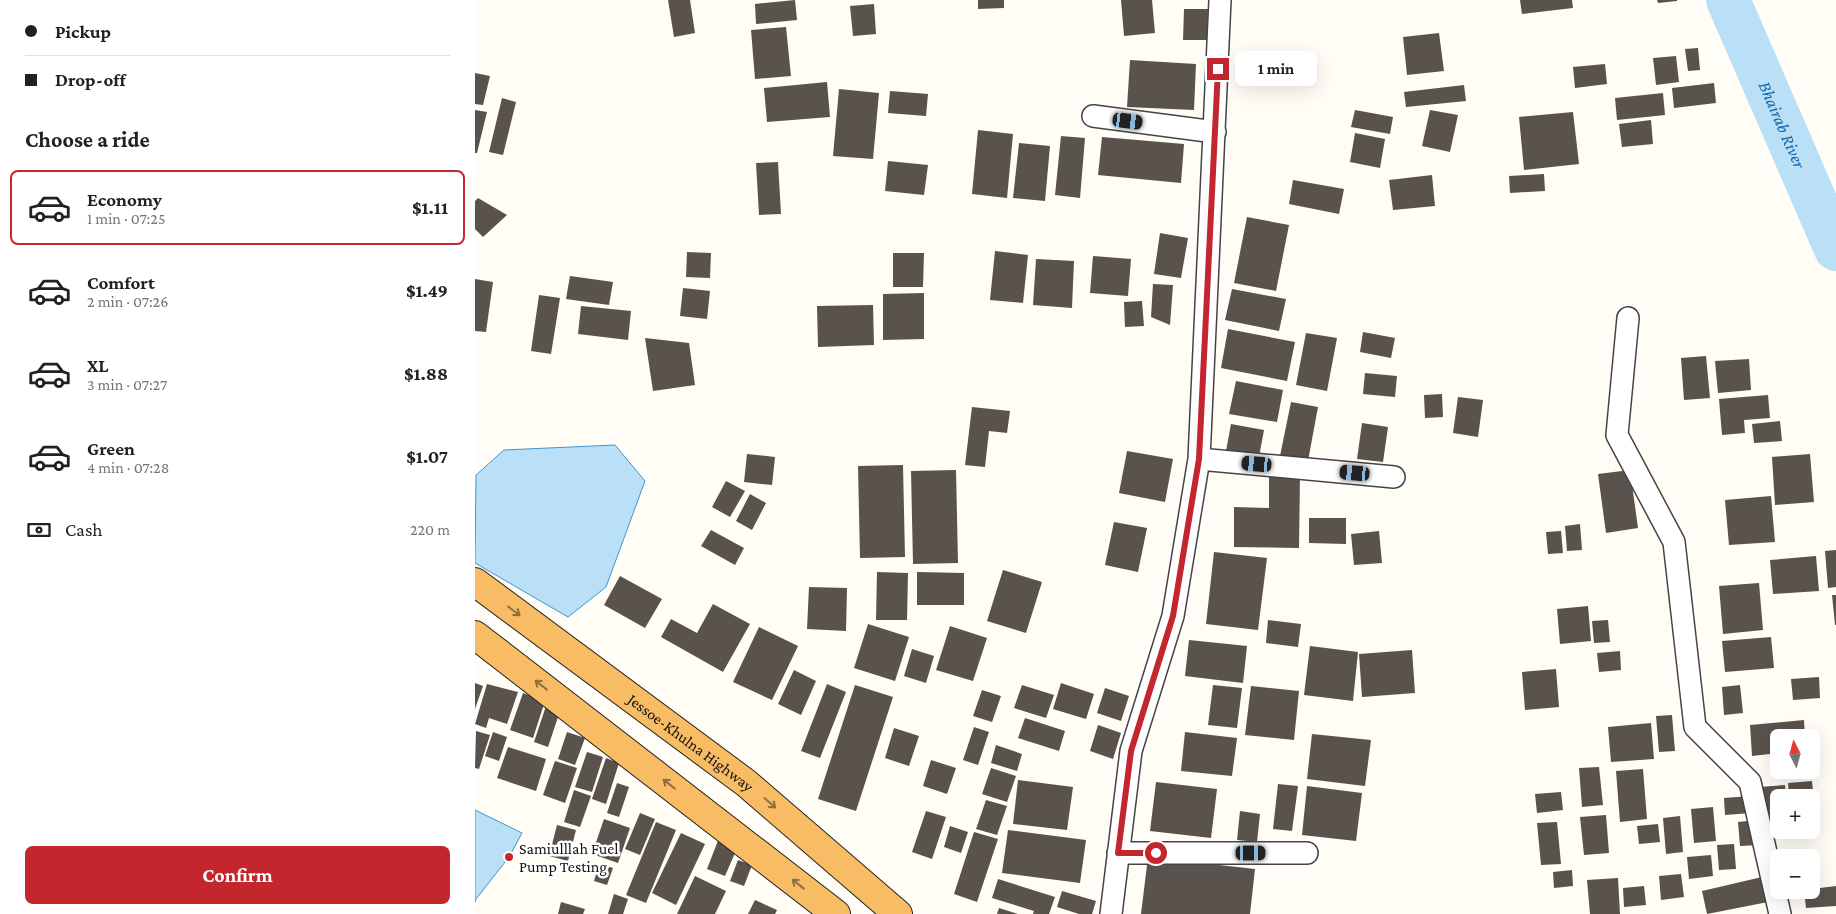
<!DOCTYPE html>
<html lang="en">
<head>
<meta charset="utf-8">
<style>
	body { margin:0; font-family:"Crimson Pro",serif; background:#f6f6f6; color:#202124; height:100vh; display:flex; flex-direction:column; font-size:19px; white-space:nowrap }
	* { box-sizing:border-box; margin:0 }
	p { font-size:16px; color:#757577 }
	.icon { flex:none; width:28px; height:28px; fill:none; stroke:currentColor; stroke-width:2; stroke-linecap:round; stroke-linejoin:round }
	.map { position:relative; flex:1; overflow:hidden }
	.drawer { display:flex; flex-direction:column; background:#fff; width:475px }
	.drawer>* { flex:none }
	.top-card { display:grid; align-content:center; height:110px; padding:0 25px; background:#fff }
	.needle { width:32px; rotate:354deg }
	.fabs { position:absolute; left:1295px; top:729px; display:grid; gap:10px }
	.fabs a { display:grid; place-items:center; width:50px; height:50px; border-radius:8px; background:#fff; box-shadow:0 5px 20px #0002; font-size:25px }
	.end { position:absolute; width:22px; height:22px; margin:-11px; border:6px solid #c4262e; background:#fff; box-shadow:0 0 0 2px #fff }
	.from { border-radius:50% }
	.bubble { position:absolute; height:35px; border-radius:8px; background:#fff; box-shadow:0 5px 20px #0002; font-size:16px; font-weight:700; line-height:35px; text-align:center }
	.car { position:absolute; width:15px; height:30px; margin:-15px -8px; border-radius:6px; box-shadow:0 0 4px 1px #0007; background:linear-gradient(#222 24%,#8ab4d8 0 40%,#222 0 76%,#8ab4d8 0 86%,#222 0) }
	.top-card b { display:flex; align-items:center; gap:18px; height:48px; font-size:19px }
	.top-card b+b { border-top:1px solid #e0e0e0 }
	.top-card i { width:12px; height:12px; background:#202124 }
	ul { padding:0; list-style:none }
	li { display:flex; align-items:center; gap:15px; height:75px; margin:0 10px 8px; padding:0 15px; border:2px solid transparent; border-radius:8px }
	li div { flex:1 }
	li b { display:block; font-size:19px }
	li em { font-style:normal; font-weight:700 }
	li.current { border-color:#c4262e }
	li>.icon { width:45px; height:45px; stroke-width:1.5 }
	h2 { padding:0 25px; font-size:22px; line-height:60px }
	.pay { display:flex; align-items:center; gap:12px; height:55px; padding:0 25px; font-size:19px }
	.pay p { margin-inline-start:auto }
	.button { display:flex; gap:10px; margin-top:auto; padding:10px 25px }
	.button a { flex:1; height:58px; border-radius:8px; background:#c4262e; color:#fff; font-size:20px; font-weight:700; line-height:58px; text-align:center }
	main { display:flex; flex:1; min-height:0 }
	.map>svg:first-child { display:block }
</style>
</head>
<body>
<main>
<section class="drawer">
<div class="top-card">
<b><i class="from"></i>Pickup</b>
<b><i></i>Drop-off</b>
</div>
<h2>Choose a ride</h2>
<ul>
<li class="current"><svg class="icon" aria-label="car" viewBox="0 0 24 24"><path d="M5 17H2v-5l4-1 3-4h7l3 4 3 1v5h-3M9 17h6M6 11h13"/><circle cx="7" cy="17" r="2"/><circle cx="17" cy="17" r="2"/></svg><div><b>Economy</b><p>1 min · 07:25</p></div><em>$1.11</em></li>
<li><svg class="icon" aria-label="car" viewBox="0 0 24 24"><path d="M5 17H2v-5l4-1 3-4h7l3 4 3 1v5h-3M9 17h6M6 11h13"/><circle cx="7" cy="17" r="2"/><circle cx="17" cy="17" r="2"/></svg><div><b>Comfort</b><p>2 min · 07:26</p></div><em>$1.49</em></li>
<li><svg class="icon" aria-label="car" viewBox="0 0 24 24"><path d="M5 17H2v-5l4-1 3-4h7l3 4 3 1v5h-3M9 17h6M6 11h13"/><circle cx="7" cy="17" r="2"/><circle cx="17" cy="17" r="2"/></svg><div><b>XL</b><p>3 min · 07:27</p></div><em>$1.88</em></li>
<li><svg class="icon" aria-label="car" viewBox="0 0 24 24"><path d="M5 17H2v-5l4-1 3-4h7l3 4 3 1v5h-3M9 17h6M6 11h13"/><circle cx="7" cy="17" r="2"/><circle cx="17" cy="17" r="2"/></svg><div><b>Green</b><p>4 min · 07:28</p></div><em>$1.07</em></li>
</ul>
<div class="pay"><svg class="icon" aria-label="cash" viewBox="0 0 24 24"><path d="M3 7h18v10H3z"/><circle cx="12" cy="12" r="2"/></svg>Cash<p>220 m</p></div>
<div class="button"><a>Confirm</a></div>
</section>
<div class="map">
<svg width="1361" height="914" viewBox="0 0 1361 914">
	<rect width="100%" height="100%" fill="#fffdf5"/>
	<path fill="#b9e0f7" stroke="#3f96cf" d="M140 445 170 481 131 587 93 617 0 563 1 475 29 450Z
		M0 810 47 833 34 857 1 899 0 902Z"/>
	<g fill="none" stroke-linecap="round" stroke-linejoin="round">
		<path stroke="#b9e0f7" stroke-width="44" id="s1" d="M1253 0 1361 249"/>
	</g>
	<path fill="#5a524d" d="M193 0H215L220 33 199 37Z
		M320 0 322 20 281 24 280 4Z
		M503 0H529V8L503 9Z
		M646 0H677L680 33 649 36Z
		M1045 0H1097L1098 8 1047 14Z
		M1182 0H1202V1L1183 3Z
		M399 4 401 34 378 36 375 6Z
		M709 9H733L732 40H708Z
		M311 27 316 76 280 79 276 30Z
		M964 33 969 71 932 75 928 37Z
		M1223 48 1225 70 1213 71 1210 49Z
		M1201 56 1204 82 1181 85 1178 58Z
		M655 60 721 64 719 110 652 107Z
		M1130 64 1132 84 1100 88 1098 67Z
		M0 73 15 76 8 105 0 104Z
		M352 82 355 117 292 122 289 88Z
		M1239 83 1241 103 1199 108 1197 88Z
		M989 85 991 101 931 107 929 92Z
		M364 89 404 93 398 159 358 156Z
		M415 91 453 94 451 116 413 113Z
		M1188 93 1190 115 1142 120 1140 98Z
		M27 98 41 102 28 155 14 152Z
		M0 110 12 112 2 153H0Z
		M880 110 918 117 915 134 876 127Z
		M955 110 983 115 975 152 947 146Z
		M1098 112 1104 164 1049 170 1044 117Z
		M1176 120 1178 144 1147 147 1144 124Z
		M503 130 538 134 532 198 497 194Z
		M880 133 910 139 905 168 875 162Z
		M586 136 610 138 605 198 580 195Z
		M627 137 709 144 706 183 623 175Z
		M544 143 575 146 570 201 538 198Z
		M413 161 453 165 449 195 410 191Z
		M303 162 306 214 284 215 281 163Z
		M1069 174 1070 191 1035 193 1034 176Z
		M957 175 960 206 918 210 914 180Z
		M818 180 869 189 864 214 814 204Z
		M3 198 32 215 8 237 0 229V201Z
		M772 217 814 225 801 291 759 283Z
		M685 233 713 238 706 278 679 274Z
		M520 251 553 255 548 303 515 300Z
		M212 252 236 253 235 278 211 277Z
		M418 253H449L448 287H418Z
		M618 256 656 259 653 296 615 293Z
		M561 259 599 261 597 308 558 305Z
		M95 276 138 282 134 305 91 299Z
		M0 279 18 282 11 332 0 331Z
		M678 284 698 285 695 325 676 317Z
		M208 288 235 291 232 319 205 316Z
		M757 289 811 299 804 331 750 320Z
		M449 293V339L408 340V294Z
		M64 295 85 298 76 354 56 351Z
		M667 301 669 326 650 327 649 302Z
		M398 305 399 345 343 347 342 306Z
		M106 306 156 311 153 340 103 334Z
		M753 329 820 342 812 381 746 368Z
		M888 332 920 338 916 358 885 352Z
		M831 333 862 338 852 391 821 385Z
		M170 338 214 343 220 385 178 391Z
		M1231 356 1235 398 1209 400 1206 358Z
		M1274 359 1276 390 1243 393 1240 361Z
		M890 373 922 376 920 397 888 394Z
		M761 381 808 390 802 422 754 414Z
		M967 394 968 417 950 418 949 395Z
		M1293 395 1295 418 1269 420 1270 433 1247 435 1244 399Z
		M983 397 1008 400 1003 437 978 433Z
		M816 402 843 407 833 461 805 456Z
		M497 407 535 411 532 433 514 431 510 467 490 465Z
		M1305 421 1307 441 1279 443 1277 424Z
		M887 423 913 427 908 462 882 459Z
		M756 424 789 430 784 457 751 451Z
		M652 451 698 459 690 502 644 493Z
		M272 454 300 457 297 485 269 482Z
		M1335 454 1339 502 1300 505 1297 457Z
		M428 465 430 557 385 558 383 466Z
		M481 470 483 563 438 564 436 471Z
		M1155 470 1163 528 1131 533 1123 474Z
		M794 474 825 475 824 548 759 547V507L794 508Z
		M251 481 270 491 255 517 237 507Z
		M275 494 291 503 277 530 261 521Z
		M1296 496 1300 542 1254 545 1250 500Z
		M834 518H871V544L834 543Z
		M639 522 672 528 663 572 630 565Z
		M1105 524 1107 550 1092 551 1090 526Z
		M236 530 269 548 260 565 226 546Z
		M904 531 907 563 879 565 876 534Z
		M1086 531 1088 553 1073 554 1071 532Z
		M1361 550V587L1353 588 1350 551Z
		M739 552 792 558 783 630 731 624Z
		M1341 556 1344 591 1298 594 1295 560Z
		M528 570 567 582 551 633 512 621Z
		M402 572 433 573 432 620H401Z
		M442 572 489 573V605H442Z
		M145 576 187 599 170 628 129 605Z
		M1284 583 1288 630 1248 634 1244 586Z
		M334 587 372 588 371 631 332 629Z
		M1357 595H1361V625H1360Z
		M238 604 275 624 248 672 186 637 196 619 222 633Z
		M1113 606 1116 641 1085 644 1082 609Z
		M793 620 826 624 823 647 791 643Z
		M1133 620 1135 642 1119 643 1117 621Z
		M393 624 434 637 420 681 379 668Z
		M475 626 512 638 498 681 461 670Z
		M284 627 323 646 297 700 258 682Z
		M1296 637 1299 668 1250 672 1247 641Z
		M714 640 772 646 768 683 710 676Z
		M835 646 883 652 878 701 829 695Z
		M437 649 459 656 451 683 429 676Z
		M937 650 940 693 887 697 884 654Z
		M1145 651 1146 670 1124 672 1122 653Z
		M1081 669 1084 707 1050 710 1047 672Z
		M319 670 341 681 326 715 303 704Z
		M1344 677 1345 698 1318 700 1316 679Z
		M0 683 8 686 0 709Z
		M586 683 619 694 611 719 578 709Z
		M12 684 43 692 32 724 14 718 11 728 0 724Z
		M352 684 371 692 345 758 326 751Z
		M380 685 418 697 381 811 343 799Z
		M547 685 579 695 571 718 539 708Z
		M738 685 767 688 762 728 733 725Z
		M1265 685 1268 713 1249 715 1247 687Z
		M776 686 824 691 819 740 770 735Z
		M630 688 654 696 646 721 622 713Z
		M507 690 526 696 517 722 498 716Z
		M48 693 70 701 58 738 35 730Z
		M73 700 87 705 73 747 59 742Z
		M1197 715 1200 751 1184 752 1181 716Z
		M550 718 590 731 584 751 543 738Z
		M1329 720 1330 738H1304V753L1277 756 1275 725Z
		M1176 723 1179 759 1136 762 1133 727Z
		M623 725 646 733 638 759 615 751Z
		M499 727 514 732 503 765 488 760Z
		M419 728 444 736 434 766 410 758Z
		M1 731 15 735 4 769 0 768Z
		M18 732 32 737 24 761 10 756Z
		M92 732 110 738 100 765 83 759Z
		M710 732 762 738 757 776 706 771Z
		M837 734 896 740 890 786 832 779Z
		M521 745 547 754 542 771 516 763Z
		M33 747 71 759 61 791 22 778Z
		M112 752 128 757 117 792 100 787Z
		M131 758 144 763 131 804 117 799Z
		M456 760 481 768 472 794 448 786Z
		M80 761 102 768 90 803 68 795Z
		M1124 767 1128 805 1107 807 1104 768Z
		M516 768 541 776 532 802 507 794Z
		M1168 769 1172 819 1145 822 1141 771Z
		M1309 770H1333L1334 773 1309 775Z
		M543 780 598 787 592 830 538 824Z
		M1337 781 1339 800H1336V798H1314L1313 783Z
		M681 782 742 789 736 838 675 831Z
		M142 783 154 787 144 817 132 813Z
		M803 784 823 786 817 831 798 829Z
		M1310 785 1311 798H1304V815L1286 816 1284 787Z
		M832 786 887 793 881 841 827 835Z
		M99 790 116 796 105 827 89 822Z
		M1086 792 1088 810 1062 813 1060 794Z
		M1275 796 1276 813 1250 815 1249 798Z
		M511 800 532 806 522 835 501 829Z
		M1238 807 1241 841 1219 843 1216 809Z
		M451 811 471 817 457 859 437 852Z
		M765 811 785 814 782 842 762 840Z
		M165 813 180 819 165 855 150 849Z
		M1131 815 1134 853 1109 855 1105 817Z
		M1205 816 1208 852 1191 854 1188 818Z
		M129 819 155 828 143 863 117 854Z
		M1282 820 1284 845 1265 846 1263 822Z
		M181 822 201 830 171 903 151 895Z
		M1082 822 1086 864 1066 865 1062 823Z
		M1183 824 1185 842 1164 844 1162 826Z
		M82 825 101 830 93 861 74 856Z
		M475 826 493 832 486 853 469 847Z
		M533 830 611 840 605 883 527 873Z
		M499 832 523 839 502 902 479 894Z
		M206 833 230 844 201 905 177 893Z
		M244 838 263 846 250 876 232 869Z
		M1259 844 1261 869 1244 870 1242 845Z
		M1236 855 1238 876 1214 879 1212 857Z
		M673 857 780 869 775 914H666Z
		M263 860 277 865 269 886 255 881Z
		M124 864 138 868 132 885 119 881Z
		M1097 870 1098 886 1079 888 1078 872Z
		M1206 874 1209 897 1186 900 1184 876Z
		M220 876 251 891 240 914H202Z
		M1287 877 1293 902 1232 914 1227 891Z
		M1143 878 1145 914H1115L1112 880Z
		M523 879 580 897 574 914H558L559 911 517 898Z
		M1169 886 1171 905 1149 907 1148 888Z
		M1361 886V906L1331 908 1329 890Z
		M587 891 621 901 617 914H604L582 907Z
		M139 894 153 899 148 914H133Z
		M280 900 302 910 300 914H273Z
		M86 902 110 909 108 914H83Z
		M524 908 543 914H522Z"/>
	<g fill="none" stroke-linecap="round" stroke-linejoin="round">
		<g stroke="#444" stroke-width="24">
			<path id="minor" d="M618 116 740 132
				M1153 318 1142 435 1199 542 1220 727 1275 782 1305 914
				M724 459 919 477
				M643 853H832
				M636 914 656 751 698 616 724 459 745 0"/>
		</g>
		<g stroke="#222" stroke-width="30">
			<g id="trunk">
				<path id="s2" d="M0 582 271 783 423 914"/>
				<path d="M0 635 361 914"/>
			</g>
		</g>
		<use href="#minor" stroke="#fff" stroke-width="21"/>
		<use href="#trunk" stroke="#f7bc64" stroke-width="28"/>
	</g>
	<defs><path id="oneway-shaft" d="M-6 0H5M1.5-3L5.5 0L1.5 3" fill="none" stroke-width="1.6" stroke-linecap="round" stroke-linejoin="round" transform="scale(1.25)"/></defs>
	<g stroke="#906f3f">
		<use href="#oneway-shaft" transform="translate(39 611) rotate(37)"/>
		<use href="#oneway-shaft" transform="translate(66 685) rotate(-142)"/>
		<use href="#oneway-shaft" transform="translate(194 784) rotate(-142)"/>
		<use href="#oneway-shaft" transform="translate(295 803) rotate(41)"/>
		<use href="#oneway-shaft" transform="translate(323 884) rotate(-142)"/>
	</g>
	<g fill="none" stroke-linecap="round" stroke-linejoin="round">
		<path stroke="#c4262e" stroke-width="6" d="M681 853H643L656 751 698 616 724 459 743 69"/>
	</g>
	<circle fill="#c4262e" stroke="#fff" stroke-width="2" cx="34" cy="857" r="5"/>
	<g text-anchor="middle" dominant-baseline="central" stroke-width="5" stroke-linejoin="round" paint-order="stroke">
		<g font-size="16" fill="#111" stroke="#fff">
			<text stroke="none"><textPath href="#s2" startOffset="269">Jessoe-Khulna Highway</textPath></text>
		</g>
		<g font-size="16" fill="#111" stroke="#fff" text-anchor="start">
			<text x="44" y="848">Samiulllah Fuel<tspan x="44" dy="18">Pump Testing</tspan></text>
		</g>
		<g font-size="18" font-style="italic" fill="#1768a6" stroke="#fff">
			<text stroke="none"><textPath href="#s1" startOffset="136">Bhairab River</textPath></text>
		</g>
	</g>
</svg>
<div class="fabs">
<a><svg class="needle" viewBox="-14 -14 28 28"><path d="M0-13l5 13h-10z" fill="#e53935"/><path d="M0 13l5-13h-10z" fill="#757577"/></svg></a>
<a>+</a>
<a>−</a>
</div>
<i class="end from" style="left:681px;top:853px"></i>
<i class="end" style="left:743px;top:69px"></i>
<div class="bubble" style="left:760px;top:51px;width:82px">1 min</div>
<i class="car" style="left:653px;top:121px;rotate:97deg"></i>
<i class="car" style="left:782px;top:464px;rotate:275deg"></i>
<i class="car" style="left:880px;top:473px;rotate:275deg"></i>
<i class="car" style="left:776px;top:853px;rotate:90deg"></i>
</div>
</main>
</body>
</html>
